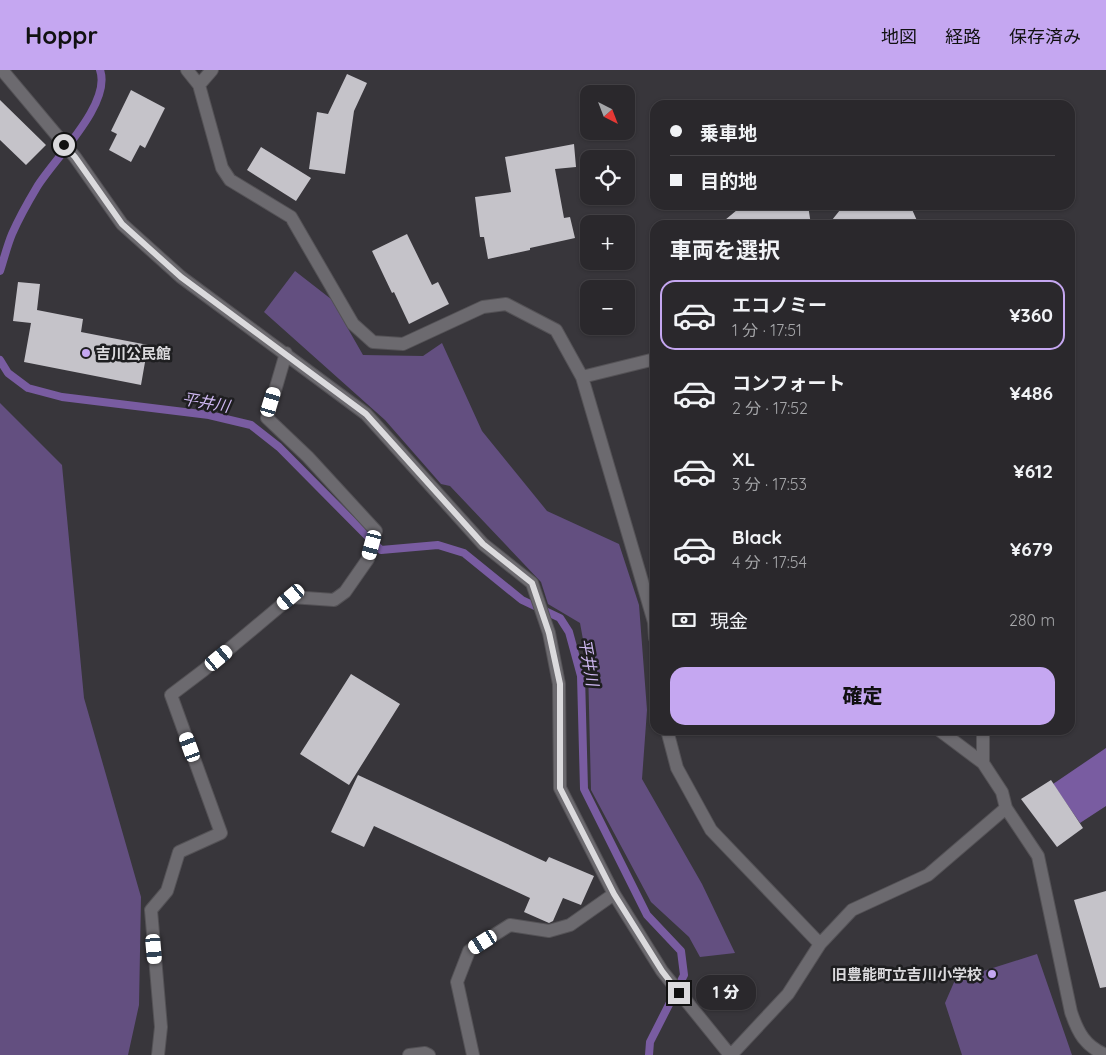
<!DOCTYPE html>
<html lang="ja">
<head>
<meta charset="utf-8">
<style>
	body { margin:0; font-family:Quicksand,"Noto Sans JP",sans-serif; background:#323034; color:#f1f3f6; height:100vh; display:flex; flex-direction:column; font-size:19px; white-space:nowrap }
	* { box-sizing:border-box; margin:0 }
	p { font-size:16px; color:#a5a6a9 }
	.icon { flex:none; width:28px; height:28px; fill:none; stroke:currentColor; stroke-width:2; stroke-linecap:round; stroke-linejoin:round }
	.map { position:relative; flex:1; overflow:hidden }
	.sheet { position:absolute; left:650px; top:150px; width:425px; height:515px; display:flex; flex-direction:column; background:#2a282c; border-radius:15px; box-shadow:0 1px 4px #0004,0 0 0 1px #464448 }
	.sheet>* { flex:none }
	.banner { position:absolute; left:650px; top:30px; width:425px; height:110px; border-radius:15px; box-shadow:0 1px 4px #0004,0 0 0 1px #464448; display:grid; align-content:center; height:110px; padding:0 20px; background:#2a282c }
	.needle { width:32px; rotate:138deg }
	.buttons { position:absolute; left:580px; top:15px; display:grid; gap:10px }
	.buttons a { display:grid; place-items:center; width:55px; height:55px; border-radius:10px; background:#2a282c; box-shadow:0 1px 4px #0004,0 0 0 1px #464448; font-size:25px }
	.end { position:absolute; width:22px; height:22px; margin:-11px; border:6px solid #dbdadd; background:#111; box-shadow:0 0 0 2px #111 }
	.from { border-radius:50% }
	.bubble { position:absolute; height:35px; border-radius:15px; background:#2a282c; box-shadow:0 1px 4px #0004,0 0 0 1px #464448; font-size:16px; font-weight:800; line-height:35px; text-align:center }
	.car { position:absolute; width:15px; height:30px; margin:-15px -8px; border-radius:6px; box-shadow:0 0 4px 1px #0007; background:linear-gradient(#fff 24%,#345 0 40%,#fff 0 76%,#345 0 86%,#fff 0) }
	.banner b { display:flex; align-items:center; gap:18px; height:48px; font-size:19px }
	.banner b+b { border-top:1px solid #464448 }
	.banner i { width:12px; height:12px; background:#f1f3f6 }
	ul { padding:0; list-style:none }
	li { display:flex; align-items:center; gap:15px; height:70px; margin:0 10px 8px; padding:0 10px; border:2px solid transparent; border-radius:15px }
	li div { flex:1 }
	li b { display:block; font-size:19px }
	li em { font-style:normal; font-weight:800 }
	li.current { border-color:#c5a7f1 }
	li>.icon { width:45px; height:45px; stroke-width:1.5 }
	h2 { padding:0 20px; font-size:22px; line-height:60px }
	.pay { display:flex; align-items:center; gap:12px; height:55px; padding:0 20px; font-size:19px }
	.pay p { margin-inline-start:auto }
	.primary-button { display:flex; gap:10px; margin-top:auto; padding:10px 20px }
	.primary-button a { flex:1; height:58px; border-radius:15px; background:#c5a7f1; color:#111; font-size:20px; font-weight:800; line-height:58px; text-align:center }
	header { display:flex; align-items:center; gap:30px; box-sizing:border-box; height:70px; padding:0 25px; background:#c5a7f1; color:#111 }
	header strong { font-size:24px }
	nav { display:flex; gap:28px; margin-inline-start:auto; font-size:18px }
	.map>svg:first-child { display:block }
</style>
</head>
<body>
<header>
<strong>Hoppr</strong>
<nav><a>地図</a><a>経路</a><a>保存済み</a></nav>
</header>
<div class="map">
<svg width="1106" height="985" viewBox="0 0 1106 985">
	<rect width="100%" height="100%" fill="#38363b"/>
	<path fill="#634f80" d="M295 201 331 229 363 285 423 286 442 273 482 361 547 441 619 474 639 535 647 640 642 709 702 814 735 883 700 887 689 867 651 832 591 720 588 597 580 553 548 534 541 512 450 416 441 414 385 350 264 242Z
		M0 333 62 395 84 628 141 827 139 935 128 985H0Z
		M1037 884 1072 985H962L945 933 955 910Z"/>
	<path fill="#795ca1" d="M1106 678V736L1080 753 1053 714Z"/>
	<g fill="none" stroke-linecap="round" stroke-linejoin="round">
		<path stroke="#795ca1" stroke-width="8" d="M0 201C4 189 7 176 12 164 19 148 28 132 37 117 54 89 112 34 100 0
			M0 290 8 303 28 318 62 327 209 345 251 355 279 377 381 480 438 475 464 483 522 530 560 548 569 562 581 606 584 719 647 845 681 881 684 905 650 972 649 985"/>
	</g>
	<path fill="#c5c3c9" d="M347 4 367 13 354 41 345 104 309 99 317 42 328 44Z
		M131 20 165 38 145 78 140 75 131 92 109 80 117 64 111 61Z
		M0 30 46 75 26 95 0 70Z
		M574 74 576 97 555 99 564 148 570 147 575 168 530 178V180L488 189 484 167H480L475 127 511 122 505 87Z
		M261 77 311 108 296 131 247 100Z
		M743 135H760L764 140 796 135H808L811 155H719Z
		M844 135H910L919 155H828Z
		M407 164 432 215 438 212 449 234 409 254 394 222 392 223 372 181Z
		M18 212 40 214 37 240 83 249 81 262 148 275 141 315 24 292 31 253 13 251Z
		M351 604 400 634 349 715 300 684Z
		M358 705 546 792 549 787 594 806 581 835 563 828 553 851 549 853 524 842 530 828 374 756 364 777 331 762Z
		M1051 710 1083 758 1057 777 1021 729Z
		M1106 821V917L1100 918 1074 830Z"/>
	<g fill="none" stroke-linecap="round" stroke-linejoin="round">
		<g stroke="#545256" stroke-width="14">
			<path id="minor" d="M2 0 75 87 122 154 181 207 366 344 483 474 532 513 549 563 559 614 560 718 614 824 662 901 730 985
				M187 0 199 15 222 98 230 110 291 147 353 254 373 272 403 274 483 237 506 234 556 260 582 307 654 552 655 568
				M199 15 212 0
				M582 307 655 289
				M667 660 677 698 711 760 820 874
				M939 660 983 693 1002 722 1006 738 1038 786 1071 942C1078 963 1085 976 1106 985
				M983 693V660
				M158 985 161 957 151 840 167 821 179 782 221 763 171 625 204 600 291 527 334 530 345 522 368 489 376 461 308 387 267 348 286 283
				M409 985 425 983 429 985
				M473 985 457 912 469 881 510 855 549 861 570 855 614 824
				M731 985 788 924 820 874 852 840 928 805 1006 738"/>
		</g>
		<use href="#minor" stroke="#6c6a6f" stroke-width="12"/>
	</g>
	<g fill="none" stroke-linecap="round" stroke-linejoin="round">
		<path stroke="#dbdadd" stroke-width="6" d="M64 75 75 87 122 154 181 207 366 344 483 474 532 513 549 563 560 614V718L614 824 662 901 679 923"/>
	</g>
	<g fill="#c5a7f1" stroke="#1e1e20" stroke-width="2">
		<circle cx="86" cy="283" r="5"/>
		<circle cx="992" cy="904" r="5"/>
	</g>
	<g text-anchor="middle" dominant-baseline="central" stroke-width="5" stroke-linejoin="round" paint-order="stroke">
		<g font-size="15" font-weight="bold" fill="#dbdadd" stroke="#1e1e20" text-anchor="start">
			<text x="96" y="283">吉川公民館</text>
			<text x="982" y="904" text-anchor="end">旧豊能町立吉川小学校</text>
		</g>
		<g font-size="16" font-style="italic" fill="#ceb8f1" stroke="#1e1e20">
			<text transform="translate(206 332) rotate(10)">平井川</text>
			<text transform="translate(589 592) rotate(80)">平井川</text>
		</g>
	</g>
</svg>
<div class="buttons">
<a><svg class="needle" viewBox="-14 -14 28 28"><path d="M0-13l5 13h-10z" fill="#e53935"/><path d="M0 13l5-13h-10z" fill="#a5a6a9"/></svg></a>
<a><svg class="icon" aria-label="locate" viewBox="0 0 24 24"><circle cx="12" cy="12" r="6"/><path d="M12 2v4M12 18v4M2 12h4M18 12h4"/></svg></a>
<a>+</a>
<a>−</a>
</div>
<i class="end from" style="left:64px;top:75px"></i>
<i class="end" style="left:679px;top:923px"></i>
<div class="bubble" style="left:696px;top:905px;width:60px">1 分</div>
<i class="car" style="left:271px;top:332px;rotate:17deg"></i>
<i class="car" style="left:372px;top:475px;rotate:195deg"></i>
<i class="car" style="left:291px;top:527px;rotate:230deg"></i>
<i class="car" style="left:219px;top:588px;rotate:50deg"></i>
<i class="car" style="left:190px;top:677px;rotate:340deg"></i>
<i class="car" style="left:483px;top:872px;rotate:238deg"></i>
<i class="car" style="left:154px;top:879px;rotate:175deg"></i>
<div class="banner">
<b><i class="from"></i>乗車地</b>
<b><i></i>目的地</b>
</div>
<section class="sheet">
<h2>車両を選択</h2>
<ul>
<li class="current"><svg class="icon" aria-label="car" viewBox="0 0 24 24"><path d="M5 17H2v-5l4-1 3-4h7l3 4 3 1v5h-3M9 17h6M6 11h13"/><circle cx="7" cy="17" r="2"/><circle cx="17" cy="17" r="2"/></svg><div><b>エコノミー</b><p>1 分 · 17:51</p></div><em>¥360</em></li>
<li><svg class="icon" aria-label="car" viewBox="0 0 24 24"><path d="M5 17H2v-5l4-1 3-4h7l3 4 3 1v5h-3M9 17h6M6 11h13"/><circle cx="7" cy="17" r="2"/><circle cx="17" cy="17" r="2"/></svg><div><b>コンフォート</b><p>2 分 · 17:52</p></div><em>¥486</em></li>
<li><svg class="icon" aria-label="car" viewBox="0 0 24 24"><path d="M5 17H2v-5l4-1 3-4h7l3 4 3 1v5h-3M9 17h6M6 11h13"/><circle cx="7" cy="17" r="2"/><circle cx="17" cy="17" r="2"/></svg><div><b>XL</b><p>3 分 · 17:53</p></div><em>¥612</em></li>
<li><svg class="icon" aria-label="car" viewBox="0 0 24 24"><path d="M5 17H2v-5l4-1 3-4h7l3 4 3 1v5h-3M9 17h6M6 11h13"/><circle cx="7" cy="17" r="2"/><circle cx="17" cy="17" r="2"/></svg><div><b>Black</b><p>4 分 · 17:54</p></div><em>¥679</em></li>
</ul>
<div class="pay"><svg class="icon" aria-label="cash" viewBox="0 0 24 24"><path d="M3 7h18v10H3z"/><circle cx="12" cy="12" r="2"/></svg>現金<p>280 m</p></div>
<div class="primary-button"><a>確定</a></div>
</section>
</div>
</body>
</html>
